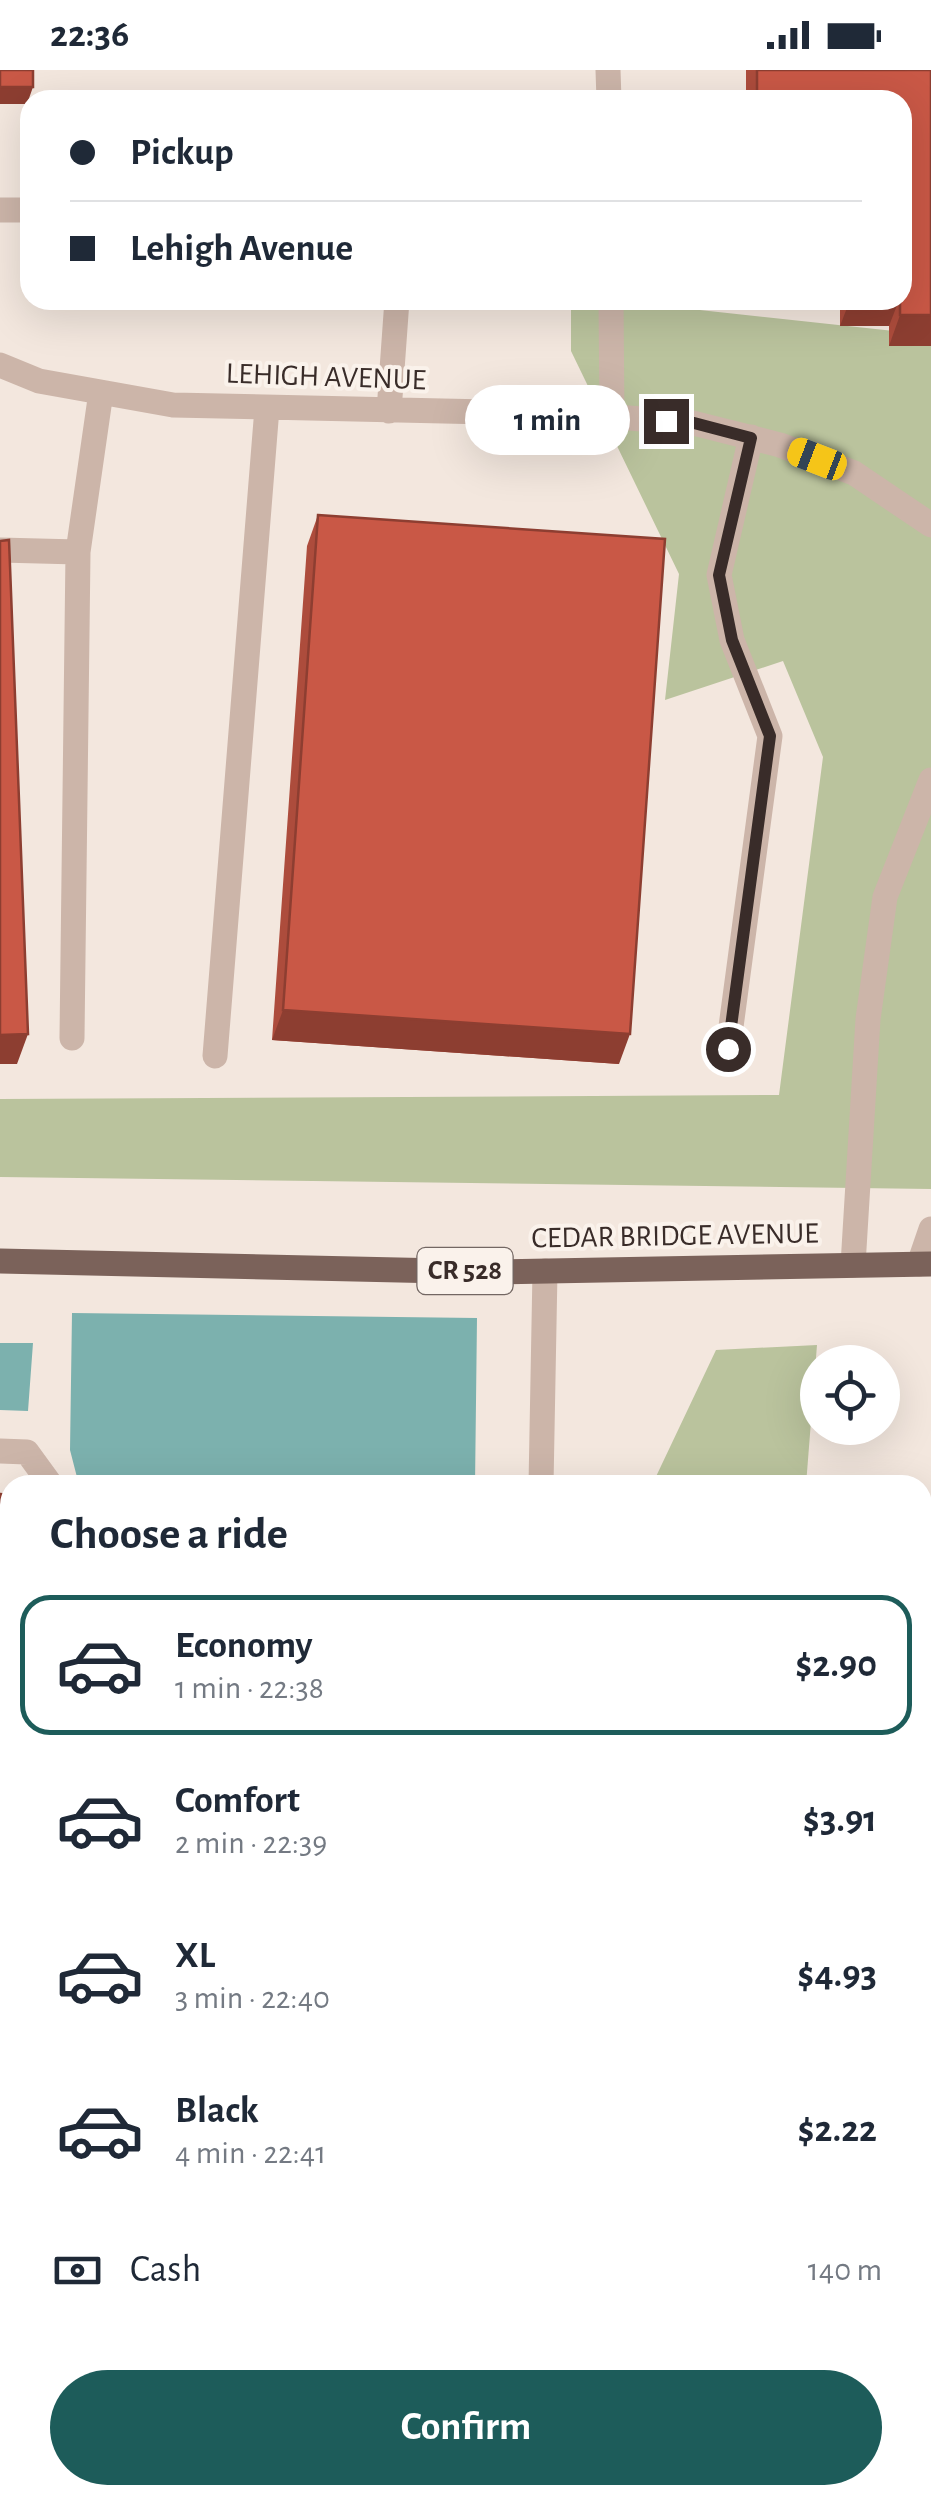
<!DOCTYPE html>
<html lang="en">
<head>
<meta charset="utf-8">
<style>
	body { margin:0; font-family:"Alegreya Sans",sans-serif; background:#f2f2f3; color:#1f2937; height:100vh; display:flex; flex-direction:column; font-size:38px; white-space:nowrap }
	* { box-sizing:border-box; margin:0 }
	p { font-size:32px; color:#747a83 }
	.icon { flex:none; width:55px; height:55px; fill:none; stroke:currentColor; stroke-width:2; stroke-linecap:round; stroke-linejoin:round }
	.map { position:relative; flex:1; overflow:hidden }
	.details { position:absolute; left:0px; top:1405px; width:932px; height:1030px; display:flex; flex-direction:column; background:#fff; border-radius:30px 30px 0 0; box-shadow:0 10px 40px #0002 }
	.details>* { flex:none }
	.hud { position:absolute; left:20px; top:20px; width:892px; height:220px; border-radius:30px; box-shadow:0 10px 40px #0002; display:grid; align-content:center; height:220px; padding:0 50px; background:#fff }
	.fabs { position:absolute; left:800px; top:1275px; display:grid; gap:20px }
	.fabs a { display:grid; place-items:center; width:100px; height:100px; border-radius:50%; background:#fff; box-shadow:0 10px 40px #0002; font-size:50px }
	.end { position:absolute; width:45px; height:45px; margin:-22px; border:12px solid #392c29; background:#fff; box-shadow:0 0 0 5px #fff }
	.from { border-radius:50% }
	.bubble { position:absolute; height:70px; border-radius:35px; background:#fff; box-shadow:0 10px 40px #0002; font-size:32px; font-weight:700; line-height:70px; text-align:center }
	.car { position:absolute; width:30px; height:60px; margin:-30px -15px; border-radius:12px; box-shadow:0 0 8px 2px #0007; background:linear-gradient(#f5c518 24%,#345 0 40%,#f5c518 0 76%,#345 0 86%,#f5c518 0) }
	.hud b { display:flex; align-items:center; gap:35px; height:95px; font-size:38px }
	.hud b+b { border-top:2px solid #e0e1e3 }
	.hud i { width:25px; height:25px; background:#1f2937 }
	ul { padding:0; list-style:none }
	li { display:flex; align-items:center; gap:30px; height:140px; margin:0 20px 15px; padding:0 30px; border:5px solid transparent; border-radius:30px }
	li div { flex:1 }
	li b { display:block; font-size:38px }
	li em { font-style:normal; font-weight:700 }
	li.active { border-color:#1d5c5a }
	li>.icon { width:90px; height:90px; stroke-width:1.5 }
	h2 { padding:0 50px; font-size:45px; line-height:120px }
	.pay { display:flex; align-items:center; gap:25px; height:110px; padding:0 50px; font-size:38px }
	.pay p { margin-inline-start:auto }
	.cta { display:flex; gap:20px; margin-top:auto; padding:20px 50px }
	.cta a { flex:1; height:115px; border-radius:60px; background:#1d5c5a; color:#fff; font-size:40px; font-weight:700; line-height:115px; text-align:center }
	.status { display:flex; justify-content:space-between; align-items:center; height:70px; padding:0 50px; background:#fff; direction:ltr }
	.status svg { height:28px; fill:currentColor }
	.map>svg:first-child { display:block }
</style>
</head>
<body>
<div class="status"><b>22:36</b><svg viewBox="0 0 49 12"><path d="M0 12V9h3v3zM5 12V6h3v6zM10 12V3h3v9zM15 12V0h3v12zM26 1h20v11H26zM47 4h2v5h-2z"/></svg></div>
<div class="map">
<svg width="931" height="2435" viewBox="0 0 931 2435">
	<rect width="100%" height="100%" fill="#f3e7de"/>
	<path fill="#bac39d" d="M571 230H608L931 265V1119L0 1107V1029L779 1025 823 687 783 591 665 630 679 504 571 281Z
		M817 1275 806 1415H652L716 1280Z
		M0 1872H10V2425H457L453 2435H0Z"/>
	<path fill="#7cb1ae" d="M72 1243 477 1248 475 1415H79L70 1380Z
		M0 1273H33L28 1341 0 1340Z"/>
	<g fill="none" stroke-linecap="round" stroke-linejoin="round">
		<path stroke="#968a84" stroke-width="242" d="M922 2281 931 2258"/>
		<path stroke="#ccb5a9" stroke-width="25" d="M608 0 609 30
			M0 140H30
			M611 230 612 347
			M0 295 39 311 173 335 577 344 693 353 780 375 854 403 931 455
			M389 341 397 230
			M0 480 78 482
			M72 968 78 482 101 322
			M728 979 770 666 732 570 719 505 751 367
			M215 986 267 338
			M919 1194 931 1159
			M853 1195 868 949 885 827 931 710
			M0 1381 27 1382 51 1415
			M541 1415 545 1201"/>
		<path stroke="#7b625a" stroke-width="25" d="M0 1191 488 1202 931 1194"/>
	</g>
	<path fill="#ad4c3c" d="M746 0H931V276H889V256H840V230H902V30H746Z
		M318 445 619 994 272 970 307 476Z"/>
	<path fill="#8d3e31" d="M0 17H33L27 34H0Z
		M850 230H899L889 256H840Z
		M900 245H931V276H889Z
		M283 940 630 964 619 994 272 970Z
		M28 964 17 994H0V965Z
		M0 1840H10V1870H0Z"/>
	<path fill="#c95846" stroke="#8d3e31" stroke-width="2.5" d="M0 0H33V17H0Z
		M757 0H931V245H900V230H902V30H757Z
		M318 445 665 469 630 964 283 940Z
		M9 470 28 964 0 965V471Z
		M0 1424 10 1425V1840H0Z"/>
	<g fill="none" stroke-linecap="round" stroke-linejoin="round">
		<path stroke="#392c29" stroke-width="12" d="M666 351 694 353 751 368 719 505 732 570 770 666 728 979"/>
	</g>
	<g text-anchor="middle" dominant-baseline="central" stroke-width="8" stroke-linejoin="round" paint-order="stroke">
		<rect fill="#faf2eb" stroke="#736763" stroke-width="2.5" x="417.5" y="1178" width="95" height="46" rx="8"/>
		<g font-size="28" font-weight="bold" fill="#392c29">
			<text x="465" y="1201">CR 528</text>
		</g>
		<g font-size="30" fill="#392c29" stroke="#faf2eb">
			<text transform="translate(326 307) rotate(2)">LEHIGH AVENUE</text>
			<text transform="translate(675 1166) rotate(-1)">CEDAR BRIDGE AVENUE</text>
		</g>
	</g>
</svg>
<div class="fabs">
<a><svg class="icon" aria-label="locate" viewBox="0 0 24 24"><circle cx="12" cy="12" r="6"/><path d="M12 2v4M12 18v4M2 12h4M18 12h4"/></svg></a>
</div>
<i class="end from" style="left:728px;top:979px"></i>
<i class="end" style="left:666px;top:351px"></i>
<div class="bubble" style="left:465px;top:315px;width:165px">1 min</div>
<i class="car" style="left:817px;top:389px;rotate:291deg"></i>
<div class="hud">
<b><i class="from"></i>Pickup</b>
<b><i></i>Lehigh Avenue</b>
</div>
<section class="details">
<h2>Choose a ride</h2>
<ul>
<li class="active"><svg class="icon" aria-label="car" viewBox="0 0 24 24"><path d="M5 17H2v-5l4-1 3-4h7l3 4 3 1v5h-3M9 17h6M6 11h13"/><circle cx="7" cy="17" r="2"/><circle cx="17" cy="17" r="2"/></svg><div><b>Economy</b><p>1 min · 22:38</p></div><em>$2.90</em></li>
<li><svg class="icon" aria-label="car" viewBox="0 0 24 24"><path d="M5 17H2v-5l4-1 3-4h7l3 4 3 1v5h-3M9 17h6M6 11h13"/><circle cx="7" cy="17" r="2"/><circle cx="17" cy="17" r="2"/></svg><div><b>Comfort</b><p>2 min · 22:39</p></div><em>$3.91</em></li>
<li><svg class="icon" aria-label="car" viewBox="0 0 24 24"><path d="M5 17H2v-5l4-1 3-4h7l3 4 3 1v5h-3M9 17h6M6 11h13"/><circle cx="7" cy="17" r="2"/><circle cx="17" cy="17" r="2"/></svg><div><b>XL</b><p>3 min · 22:40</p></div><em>$4.93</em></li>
<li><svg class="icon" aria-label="car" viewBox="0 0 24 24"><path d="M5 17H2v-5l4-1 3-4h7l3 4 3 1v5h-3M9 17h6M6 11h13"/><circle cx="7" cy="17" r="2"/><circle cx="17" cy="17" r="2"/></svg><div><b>Black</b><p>4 min · 22:41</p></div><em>$2.22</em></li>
</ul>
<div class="pay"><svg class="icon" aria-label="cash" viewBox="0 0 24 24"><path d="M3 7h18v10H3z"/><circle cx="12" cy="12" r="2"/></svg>Cash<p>140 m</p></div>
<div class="cta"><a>Confirm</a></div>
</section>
</div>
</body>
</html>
